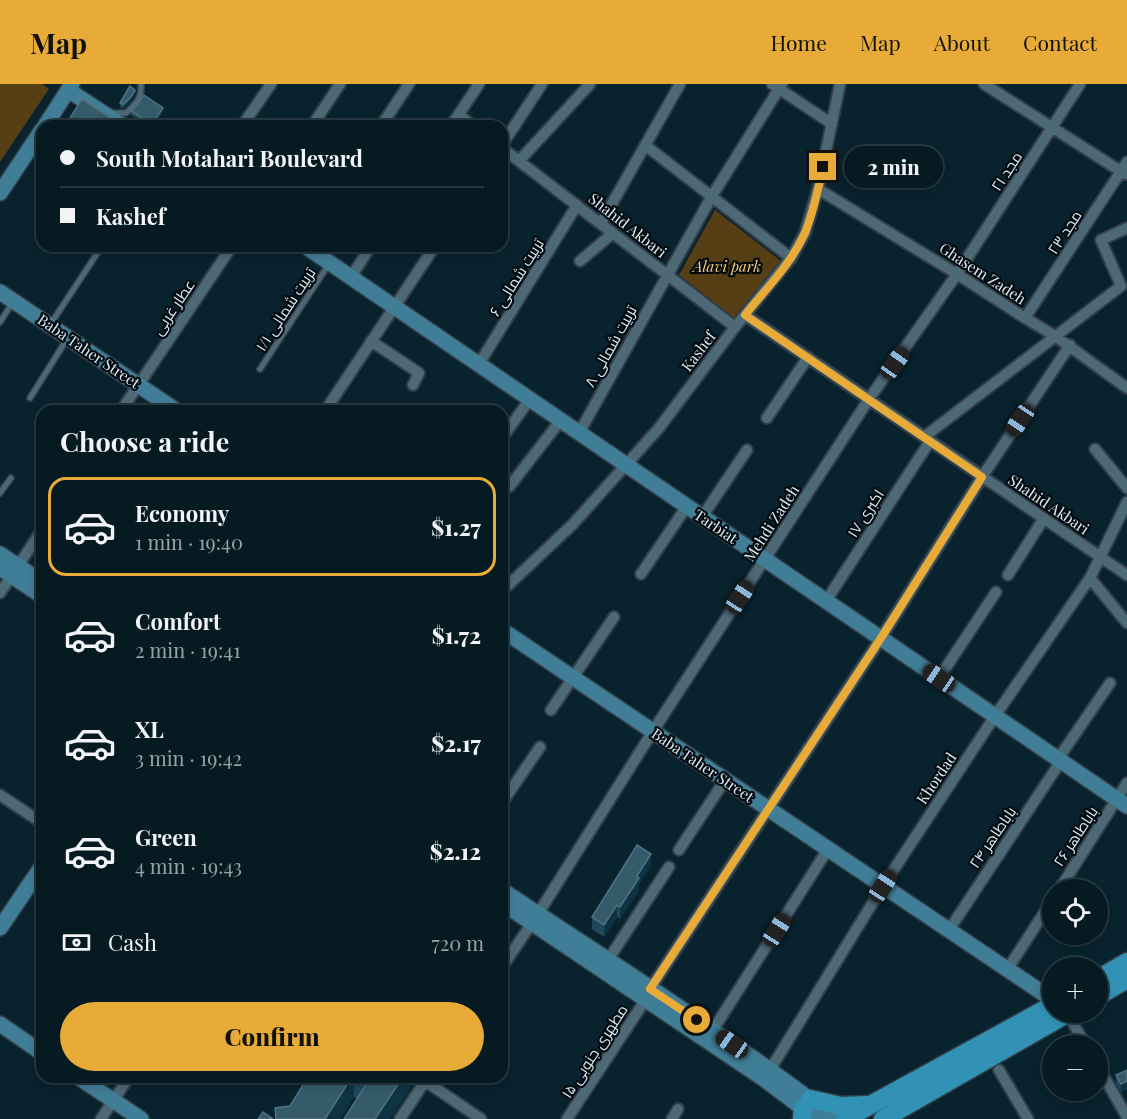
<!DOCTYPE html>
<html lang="en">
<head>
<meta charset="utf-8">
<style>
	body { margin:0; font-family:"Playfair Display",Cairo,serif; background:#0f232a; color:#f1f3f6; height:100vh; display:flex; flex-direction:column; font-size:22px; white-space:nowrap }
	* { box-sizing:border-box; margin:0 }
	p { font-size:20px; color:#98a1a5 }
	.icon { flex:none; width:33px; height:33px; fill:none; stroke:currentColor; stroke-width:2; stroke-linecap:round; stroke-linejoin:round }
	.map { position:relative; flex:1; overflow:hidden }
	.details { position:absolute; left:36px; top:321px; width:472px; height:678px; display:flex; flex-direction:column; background:#061a22; border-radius:18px; box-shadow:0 3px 9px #0003,0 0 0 2px #273840 }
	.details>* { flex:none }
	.top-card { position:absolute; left:36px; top:36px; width:472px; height:132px; border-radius:18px; box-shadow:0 3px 9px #0003,0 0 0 2px #273840; display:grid; align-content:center; height:132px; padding:0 24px; background:#061a22 }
	.buttons { position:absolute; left:1042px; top:795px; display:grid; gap:12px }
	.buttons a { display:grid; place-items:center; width:66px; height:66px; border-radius:50%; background:#061a22; box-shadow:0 3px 9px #0003,0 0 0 2px #273840; font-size:30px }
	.end { position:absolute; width:27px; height:27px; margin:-14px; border:8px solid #e8ab37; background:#111; box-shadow:0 0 0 3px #111 }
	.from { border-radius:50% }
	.bubble { position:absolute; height:42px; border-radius:21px; background:#061a22; box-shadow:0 3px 9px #0003,0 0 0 2px #273840; font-size:20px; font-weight:800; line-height:42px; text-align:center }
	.car { position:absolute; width:18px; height:36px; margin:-18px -9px; border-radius:8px; box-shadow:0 0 4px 2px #0007; background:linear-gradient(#222 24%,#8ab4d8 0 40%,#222 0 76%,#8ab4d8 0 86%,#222 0) }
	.top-card b { display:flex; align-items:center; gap:21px; height:57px; font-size:22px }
	.top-card b+b { border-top:2px solid #273840 }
	.top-card i { width:15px; height:15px; background:#f1f3f6 }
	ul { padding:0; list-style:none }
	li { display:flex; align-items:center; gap:18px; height:99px; margin:0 12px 9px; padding:0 12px; border:3px solid transparent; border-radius:18px }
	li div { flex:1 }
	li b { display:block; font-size:22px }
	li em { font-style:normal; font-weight:800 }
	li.selected { border-color:#e8ab37 }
	li>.icon { width:54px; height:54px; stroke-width:1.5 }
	h2 { padding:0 24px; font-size:27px; line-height:72px }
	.pay { display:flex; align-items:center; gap:15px; height:66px; padding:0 24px; font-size:22px }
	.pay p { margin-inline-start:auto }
	.button { display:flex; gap:12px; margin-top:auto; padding:12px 24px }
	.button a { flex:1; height:69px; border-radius:36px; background:#e8ab37; color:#111; font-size:24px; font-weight:800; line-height:69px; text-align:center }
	header { display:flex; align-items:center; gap:36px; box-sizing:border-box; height:84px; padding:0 30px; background:#e8ab37; color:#111 }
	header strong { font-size:28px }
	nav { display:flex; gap:33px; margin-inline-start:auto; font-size:21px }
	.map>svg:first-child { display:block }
</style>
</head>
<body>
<header>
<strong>Map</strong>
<nav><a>Home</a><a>Map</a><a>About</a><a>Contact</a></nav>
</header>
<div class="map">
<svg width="1127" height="1035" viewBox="0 0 1127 1035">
	<rect width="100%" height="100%" fill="#08232e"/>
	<path fill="#563e15" d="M0 0H42L49 5 0 78Z
		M715 126 781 177 734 234 679 191Z"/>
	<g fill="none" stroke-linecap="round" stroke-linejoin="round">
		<g stroke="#313d47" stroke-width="8">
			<path id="lane" d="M112 29H126C136 20 142 14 141 0
				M0 238 13 218
				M50 241 102 162
				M260 285 329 180
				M30 314 67 255
				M0 409 11 394"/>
		</g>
		<g stroke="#313d47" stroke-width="14">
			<path id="street" d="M772 0 832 40
				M984 0 1125 90
				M459 31 473 42
				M242 42 271 0
				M312 42 340 0
				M381 42 409 0
				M451 42 479 0
				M502 61 542 0
				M645 61 791 174
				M502 64 735 243
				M519 77 590 0
				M818 105 957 190 1025 234 1055 252 1127 304
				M601 139 680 0
				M580 177 613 149
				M351 193 371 162
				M745 231 1127 491
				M1025 234 1127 78
				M371 257 419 289 413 301
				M479 280 577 121
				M121 327 232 162
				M325 327 435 162
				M767 334 808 273
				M579 349 712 112 782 0
				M924 353 1121 202 1101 156 1127 144
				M502 354 530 315
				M1095 365 1127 404
				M509 403 561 336
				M702 433 747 366
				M18 482 42 446
				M641 490 687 422
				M1008 491 1044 434
				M1090 494 1127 539
				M502 507 573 440 659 344 735 243 791 174 805 149 818 105 840 0
				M0 509 12 491
				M826 517 930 357
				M939 594 996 508
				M551 626 614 533
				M1058 675 1110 599
				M0 711 42 739
				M502 719 540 663
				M679 766 725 696
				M1059 806 1127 699
				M538 830 653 647 869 315 957 190 1080 0
				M949 846 1061 677
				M608 876 669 783
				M502 883 532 839
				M1007 886 1053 815
				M650 905 881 554 982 393 1070 261
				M1068 930 1086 962
				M713 946 828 765
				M1098 982 1127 1033
				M770 986 883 802 995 632 1090 494 1127 418
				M999 986 1028 1035
				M419 993 481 1035
				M101 1035 129 993
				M400 1035 428 993
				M567 1035 646 915
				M672 1035 678 1025"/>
		</g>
		<g stroke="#313d47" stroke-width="18">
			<path id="secondary" d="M68 6 123 42
				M45 42 72 0
				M0 109 42 46
				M305 162 1127 722
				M0 208 177 327
				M0 470 42 498
				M0 484 42 512
				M502 546 1053 916
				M502 806C615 881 729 953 836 1035
				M502 819 764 995 817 1035
				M0 844 42 782
				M0 940 42 969
				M78 993 141 1035"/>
		</g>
		<g stroke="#313d47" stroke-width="21">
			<path id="primary" d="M1098 895 1127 878
				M1098 912 1127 895
				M810 1015 841 1022 867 1021
				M802 1035 803 1024
				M845 1035 1053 921
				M883 1035 1070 928"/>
		</g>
		<use href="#lane" stroke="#4d6976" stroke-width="5"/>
		<use href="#street" stroke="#4d6976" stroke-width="10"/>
		<use href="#secondary" stroke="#407d96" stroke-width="15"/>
		<use href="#primary" stroke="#3292b6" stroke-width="18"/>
	</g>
	<path fill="#20495b" d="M135 6V11L129 19 124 24 120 23V19Z
		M131 27 163 28 153 42H148L131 31Z
		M70 34 114 42H70Z
		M651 782 639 800V806L620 835 617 833 604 853 592 845V833Z
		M1127 986V1005L1121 1008 1116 999V991Z
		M318 993H412V1002L357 1015 354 1013 340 1035H275V1024L290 1022 315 998Z"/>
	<path fill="#0e3342" d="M135 7V11L129 19 124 24V20Z
		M163 24V28L153 42H152V40Z
		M651 770V782L639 800V806L620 835V823L637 792Z
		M617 821V833L604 853V841Z
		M352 993H354V1013L340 1035H325Z
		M403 993H412V1002L390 1035H375Z
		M1127 997V1005L1121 1008V1000Z"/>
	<path fill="#355b6b" stroke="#507281" stroke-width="1.5" d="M130 2 135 6V7L129 15 124 20H122L120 19Z
		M144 11 163 24 152 40 131 27 139 18Z
		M82 15 114 36 110 42H83L70 34Z
		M637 761 651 770 637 792 639 794 620 823 617 821 604 841 592 833Z
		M1127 986V997L1121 1000 1116 991Z
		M308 993 315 998 318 993H352L325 1035H276L275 1024 290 1022Z
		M359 993H403L375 1035H344L367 999Z
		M263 1028 273 1035H258Z"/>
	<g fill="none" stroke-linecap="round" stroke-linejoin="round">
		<path stroke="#e8ab37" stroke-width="8" d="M697 936 650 905 881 554 982 393 745 231C766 205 790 181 804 151 813 131 818 105 823 83"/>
	</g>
	<g text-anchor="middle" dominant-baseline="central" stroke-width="4.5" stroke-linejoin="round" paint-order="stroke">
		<g font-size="15" fill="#dfeef6" stroke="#030b10">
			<text transform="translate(1006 87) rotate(-57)">مجد ۲۱</text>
			<text transform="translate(628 141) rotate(38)">Shahid Akbari</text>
			<text transform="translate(1064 148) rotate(-57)">مجد ۲۳</text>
			<text transform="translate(983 189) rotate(33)">Ghasem Zadeh</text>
			<text transform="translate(516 193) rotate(-58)">تربیت شمالی ۶</text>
			<text transform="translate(173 223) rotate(-56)">عطار غربی</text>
			<text transform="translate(285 225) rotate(-57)">تربیت شمالی ۱/۱</text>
			<text transform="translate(610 262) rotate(-61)">تربیت شمالی ۸</text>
			<text transform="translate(89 267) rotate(34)">Baba Taher Street</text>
			<text transform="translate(698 267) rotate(-53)">Kashef</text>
			<text transform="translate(1049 420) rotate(34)">Shahid Akbari</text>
			<text transform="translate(865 429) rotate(-57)">اکبری ۱۷</text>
			<text transform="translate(771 439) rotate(-57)">Mehdi Zadeh</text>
			<text transform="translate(716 442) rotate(34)">Tarbiat</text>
			<text transform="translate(703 681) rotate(34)">Baba Taher Street</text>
			<text transform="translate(936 694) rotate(-56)">Khordad</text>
			<text transform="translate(1075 752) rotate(-57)">باباطاهر ۲۶</text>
			<text transform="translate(992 753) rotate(-56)">باباطاهر ۲۴</text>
			<text transform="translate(594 967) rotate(-57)">مطهری جنوبی ۱۵</text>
		</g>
		<g font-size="15" font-style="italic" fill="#fec970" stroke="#030b10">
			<text x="727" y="182">Alavi park</text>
		</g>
	</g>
</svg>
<div class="buttons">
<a><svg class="icon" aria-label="locate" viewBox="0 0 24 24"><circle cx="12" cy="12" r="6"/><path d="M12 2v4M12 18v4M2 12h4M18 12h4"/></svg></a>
<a>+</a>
<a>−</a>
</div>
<i class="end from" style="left:697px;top:936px"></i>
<i class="end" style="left:823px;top:83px"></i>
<div class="bubble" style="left:844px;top:62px;width:99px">2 min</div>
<i class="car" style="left:895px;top:279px;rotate:35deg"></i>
<i class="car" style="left:1020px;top:336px;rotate:214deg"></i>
<i class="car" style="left:740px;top:513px;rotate:33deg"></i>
<i class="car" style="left:939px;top:594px;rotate:304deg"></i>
<i class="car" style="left:883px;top:802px;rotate:33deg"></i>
<i class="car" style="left:777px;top:846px;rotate:32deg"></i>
<i class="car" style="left:732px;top:960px;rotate:305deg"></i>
<div class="top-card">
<b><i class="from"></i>South Motahari Boulevard</b>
<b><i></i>Kashef</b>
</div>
<section class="details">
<h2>Choose a ride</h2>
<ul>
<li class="selected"><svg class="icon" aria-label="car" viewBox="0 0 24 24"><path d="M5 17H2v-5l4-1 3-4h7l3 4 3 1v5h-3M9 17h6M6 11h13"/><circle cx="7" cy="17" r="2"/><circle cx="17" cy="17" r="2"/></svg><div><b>Economy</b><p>1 min · 19:40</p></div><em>$1.27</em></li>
<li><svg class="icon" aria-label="car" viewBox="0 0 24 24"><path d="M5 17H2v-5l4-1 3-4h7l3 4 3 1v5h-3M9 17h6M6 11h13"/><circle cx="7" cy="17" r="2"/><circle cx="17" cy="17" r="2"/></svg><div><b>Comfort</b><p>2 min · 19:41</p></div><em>$1.72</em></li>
<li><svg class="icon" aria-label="car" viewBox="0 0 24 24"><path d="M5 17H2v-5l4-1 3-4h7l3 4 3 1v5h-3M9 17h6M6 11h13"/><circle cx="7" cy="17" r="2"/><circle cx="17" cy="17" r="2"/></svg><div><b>XL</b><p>3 min · 19:42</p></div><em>$2.17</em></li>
<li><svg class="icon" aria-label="car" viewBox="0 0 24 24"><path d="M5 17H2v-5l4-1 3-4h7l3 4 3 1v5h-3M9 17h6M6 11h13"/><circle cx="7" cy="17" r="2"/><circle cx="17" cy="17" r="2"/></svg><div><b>Green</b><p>4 min · 19:43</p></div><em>$2.12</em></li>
</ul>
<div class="pay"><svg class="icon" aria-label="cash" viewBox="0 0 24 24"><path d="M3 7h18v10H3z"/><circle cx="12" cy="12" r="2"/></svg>Cash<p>720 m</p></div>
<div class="button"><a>Confirm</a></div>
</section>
</div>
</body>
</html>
